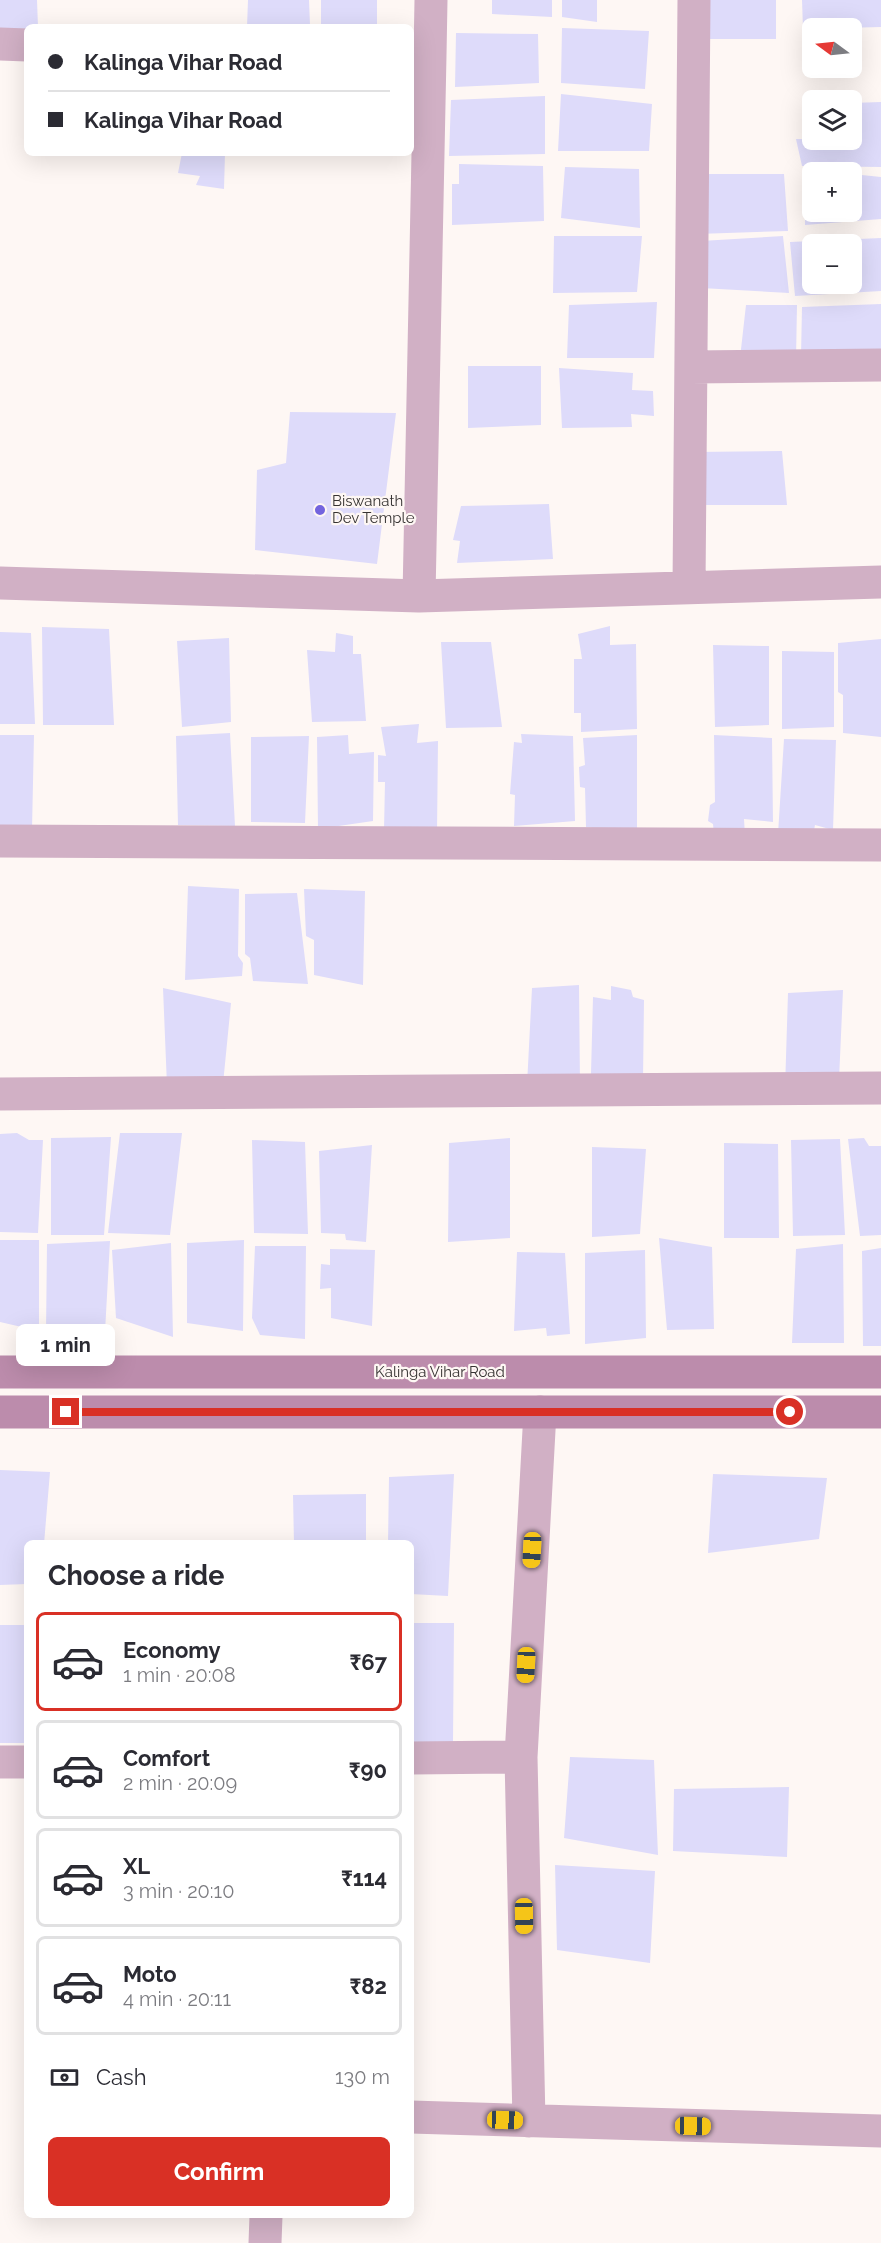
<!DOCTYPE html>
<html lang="en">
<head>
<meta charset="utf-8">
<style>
	body { margin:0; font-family:Raleway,sans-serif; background:#f7f7f7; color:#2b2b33; height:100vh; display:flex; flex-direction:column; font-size:22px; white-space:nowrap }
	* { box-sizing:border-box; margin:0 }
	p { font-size:20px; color:#7c7c81 }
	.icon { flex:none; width:33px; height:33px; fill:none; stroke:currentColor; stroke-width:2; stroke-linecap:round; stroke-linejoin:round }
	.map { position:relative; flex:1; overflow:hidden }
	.side { position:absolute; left:24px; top:1540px; width:390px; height:678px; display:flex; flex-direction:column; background:#fff; border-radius:9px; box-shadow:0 6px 24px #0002 }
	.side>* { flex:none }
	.banner { position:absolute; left:24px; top:24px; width:390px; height:132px; border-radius:9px; box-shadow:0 6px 24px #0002; display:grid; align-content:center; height:132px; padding:0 24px; background:#fff }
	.needle { width:39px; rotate:285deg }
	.tools { position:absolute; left:802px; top:18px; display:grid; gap:12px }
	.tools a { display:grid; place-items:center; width:60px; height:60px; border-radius:9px; background:#fff; box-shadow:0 6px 24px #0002; font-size:30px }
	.end { position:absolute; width:27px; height:27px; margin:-14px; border:8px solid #d93025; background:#fff; box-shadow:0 0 0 3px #fff }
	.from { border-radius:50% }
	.bubble { position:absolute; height:42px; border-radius:9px; background:#fff; box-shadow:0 6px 24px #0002; font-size:20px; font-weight:700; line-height:42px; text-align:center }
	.car { position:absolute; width:18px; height:36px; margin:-18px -9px; border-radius:8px; box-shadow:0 0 4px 2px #0007; background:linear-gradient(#f5c518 24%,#345 0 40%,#f5c518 0 76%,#345 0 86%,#f5c518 0) }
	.banner b { display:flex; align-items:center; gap:21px; height:57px; font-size:22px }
	.banner b+b { border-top:2px solid #e1e1e2 }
	.banner i { width:15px; height:15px; background:#2b2b33 }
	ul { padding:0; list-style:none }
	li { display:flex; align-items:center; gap:18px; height:99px; margin:0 12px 9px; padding:0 12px; border:3px solid #e1e1e2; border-radius:9px }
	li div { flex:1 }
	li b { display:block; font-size:22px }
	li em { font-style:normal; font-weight:700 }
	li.on { border-color:#d93025 }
	li>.icon { width:54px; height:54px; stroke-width:1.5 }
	h2 { padding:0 24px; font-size:27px; line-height:72px }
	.pay { display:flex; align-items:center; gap:15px; height:66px; padding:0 24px; font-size:22px }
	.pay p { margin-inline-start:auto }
	.primary-button { display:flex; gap:12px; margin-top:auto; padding:12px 24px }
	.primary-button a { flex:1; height:69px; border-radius:9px; background:#d93025; color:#fff; font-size:24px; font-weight:700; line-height:69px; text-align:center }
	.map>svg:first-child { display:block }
</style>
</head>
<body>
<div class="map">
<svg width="881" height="2243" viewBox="0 0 881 2243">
	<rect width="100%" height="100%" fill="#fef7f4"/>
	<path fill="#dedbfa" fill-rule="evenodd" d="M0 0H37L38 27H27V36H0Z
		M248 0H309L310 25 247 27Z
		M321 0H377V27H321Z
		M492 0H552V17L492 14Z
		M562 0H597V22L562 17Z
		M703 0H776V39H703Z
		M802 0H881V27L803 29Z
		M562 28 649 31 645 89 561 83Z
		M456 33 538 34 539 83 455 87Z
		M561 94 652 104 649 151H558Z
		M545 96V154L449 156 451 100Z
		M881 102V167L802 166 796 139 852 140V103Z
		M182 153H225L224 189 196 185 200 176 178 173Z
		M459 164 543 166 544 221 452 225V184H459Z
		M565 167 639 169 640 228 561 218Z
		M806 170 813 171V212H852V174L881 177V219L805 225Z
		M699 174H784L788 231 697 234Z
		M554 236H642L637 292 553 293Z
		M783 236 789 293 701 288V241Z
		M881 238V291L795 296 790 242ZM813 244H852V284H813Z
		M657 302 654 358H567L569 305Z
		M881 304V356H801L802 307Z
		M746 305H797L796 359 740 358Z
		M468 366H541V425L468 428Z
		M559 368 633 373 632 390 653 391 654 416 631 414 632 427 562 428Z
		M290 412 396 413 377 564 255 550 257 470 286 463Z
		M782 451 787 505H696L694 452Z
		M549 504 553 559 457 563 460 541 453 540 461 506Z
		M610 626V645L636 644 637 729 581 732V713H574V659H582L578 634Z
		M42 627 109 629 114 725H43Z
		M0 632 31 633 35 724H0Z
		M336 633 353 636V654H361L366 721 312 722 307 650 335 652Z
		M229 638 231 722 182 727 177 641Z
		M881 639V737L843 733V695L838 692V643Z
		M441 642H491L502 727 446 728Z
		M713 645 769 646V725L715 727Z
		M782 651 834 652V727L782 729Z
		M419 724 417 743 438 741 437 832 384 830 385 782H378V755L386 756 381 727Z
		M230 733 235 826 178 825 176 736Z
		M521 734 573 736 575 821 514 826 515 795 510 794 514 742 522 743Z
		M0 735H34L32 830H0Z
		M348 735 349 754 374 752 373 821 318 829 317 737Z
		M637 735V833L586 827 585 788 580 787 579 767 585 765 583 738Z
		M714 735 772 738 773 822 744 819 745 836 714 834 713 824 708 821 710 805 715 802Z
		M309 736 305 823 251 822V737Z
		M784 739 836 740 833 830 815 825 813 836 778 834Z
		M188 886 239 889 238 956 243 963 242 976 185 980Z
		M304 889 365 891 363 985 314 975V940L306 936Z
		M297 893 308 984 253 981 250 958 245 954V894Z
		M579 985 580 1085H527L532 988Z
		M611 986 631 990 633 997 644 1000 643 1081 591 1074 593 997 611 1000Z
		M163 988 231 1003 223 1084 167 1086Z
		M843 990 839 1080 785 1089 788 993Z
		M17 1133 29 1140H43L38 1233 0 1232V1134Z
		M120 1133H182L170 1235 108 1233Z
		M111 1137 104 1235H51V1138Z
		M510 1138V1238L448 1242 449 1143Z
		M864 1138 869 1146H881V1235L860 1236 848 1139Z
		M840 1139 845 1235 793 1236 791 1140Z
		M252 1140 305 1142 308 1234 254 1233Z
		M724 1143 778 1144 779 1238H724Z
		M372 1145 366 1242 346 1240 345 1234 321 1233 319 1151Z
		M592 1147 646 1149 640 1234 592 1237Z
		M659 1238 712 1247 714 1329 667 1330Z
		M0 1240H39V1331L0 1322Z
		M244 1240 243 1331 187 1323V1243Z
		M110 1241 105 1332 46 1333 47 1244Z
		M171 1243 173 1337 116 1318 112 1250Z
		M843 1244 844 1343H792L796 1249Z
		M255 1246H306L305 1339 260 1335 252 1318Z
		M881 1248V1346H863L862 1251Z
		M330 1249 375 1250 372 1326 331 1318V1288L320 1289 321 1264 330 1265Z
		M645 1250 646 1338 585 1344V1253Z
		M517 1252 565 1253 570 1334 547 1336 546 1328 514 1331Z
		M0 1470 50 1472 44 1544H27V1584L0 1585Z
		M454 1474 448 1596 411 1594V1544H388L389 1477Z
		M713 1474 827 1478 819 1539 708 1553Z
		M366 1494V1544H294L293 1495Z
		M411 1623H454L453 1742 411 1743Z
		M0 1625H27V1743H0Z
		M570 1757 654 1760 658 1855 564 1838Z
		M789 1787 787 1857 673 1851 674 1789Z
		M555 1865 655 1871 650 1963 557 1950Z"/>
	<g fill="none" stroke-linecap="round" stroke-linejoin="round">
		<path stroke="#d1b0c5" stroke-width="33" d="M0 44 27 45
			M411 54 430 55 431 0
			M430 55 419 596 881 582
			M691 367 881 365
			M0 583 419 596
			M689 587 694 0
			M0 841 881 845
			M0 1094 881 1088
			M411 1758 521 1757
			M0 1762H27
			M411 2117 881 2131
			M529 2121 521 1757 540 1412
			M265 2243 266 2216"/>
		<path stroke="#bc8cac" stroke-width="33" d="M0 1372H881
			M0 1412H881"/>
	</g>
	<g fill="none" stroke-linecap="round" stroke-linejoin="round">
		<path stroke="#d93025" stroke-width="8" d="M66 1412H790"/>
	</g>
	<circle fill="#7364de" stroke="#fef7f4" stroke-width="2" cx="320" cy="510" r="6"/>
	<g text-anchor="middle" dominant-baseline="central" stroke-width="4.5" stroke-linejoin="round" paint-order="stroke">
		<g font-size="15" fill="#363332" stroke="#fef7f4" text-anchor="start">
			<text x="332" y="501">Biswanath<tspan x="332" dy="17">Dev Temple</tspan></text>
		</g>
		<g font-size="15" fill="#363332" stroke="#fef7f4">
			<text x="440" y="1372">Kalinga Vihar Road</text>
		</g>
	</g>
</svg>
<div class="tools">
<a><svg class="needle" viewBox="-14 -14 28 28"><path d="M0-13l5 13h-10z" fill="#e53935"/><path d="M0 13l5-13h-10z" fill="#7c7c81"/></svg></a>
<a><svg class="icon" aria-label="layers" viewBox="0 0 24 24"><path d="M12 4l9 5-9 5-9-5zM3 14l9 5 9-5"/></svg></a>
<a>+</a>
<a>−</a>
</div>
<i class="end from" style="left:790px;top:1412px"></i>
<i class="end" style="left:66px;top:1412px"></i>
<div class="bubble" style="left:16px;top:1324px;width:99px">1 min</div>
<i class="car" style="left:532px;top:1550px;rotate:183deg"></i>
<i class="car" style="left:526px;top:1665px;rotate:183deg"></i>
<i class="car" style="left:524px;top:1916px;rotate:179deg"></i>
<i class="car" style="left:505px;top:2120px;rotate:92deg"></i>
<i class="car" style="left:693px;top:2126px;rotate:91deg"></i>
<div class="banner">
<b><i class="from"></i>Kalinga Vihar Road</b>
<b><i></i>Kalinga Vihar Road</b>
</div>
<section class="side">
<h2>Choose a ride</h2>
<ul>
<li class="on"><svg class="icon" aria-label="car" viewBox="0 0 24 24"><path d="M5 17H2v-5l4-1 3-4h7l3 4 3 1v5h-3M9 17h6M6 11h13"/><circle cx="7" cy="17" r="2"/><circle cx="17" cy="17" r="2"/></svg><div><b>Economy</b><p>1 min · 20:08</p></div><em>₹67</em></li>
<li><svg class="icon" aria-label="car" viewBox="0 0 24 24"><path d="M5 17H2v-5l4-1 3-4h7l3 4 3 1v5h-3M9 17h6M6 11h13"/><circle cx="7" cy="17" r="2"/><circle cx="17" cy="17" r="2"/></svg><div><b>Comfort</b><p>2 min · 20:09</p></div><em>₹90</em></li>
<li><svg class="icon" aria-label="car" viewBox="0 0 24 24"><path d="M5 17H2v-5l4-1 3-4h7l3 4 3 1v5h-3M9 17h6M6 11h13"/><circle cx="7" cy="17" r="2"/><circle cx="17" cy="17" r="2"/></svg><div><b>XL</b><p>3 min · 20:10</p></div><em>₹114</em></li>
<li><svg class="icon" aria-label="car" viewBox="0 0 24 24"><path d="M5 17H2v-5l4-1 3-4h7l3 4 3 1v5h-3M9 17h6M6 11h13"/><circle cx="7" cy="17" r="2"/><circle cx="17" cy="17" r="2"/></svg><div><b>Moto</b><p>4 min · 20:11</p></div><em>₹82</em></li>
</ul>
<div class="pay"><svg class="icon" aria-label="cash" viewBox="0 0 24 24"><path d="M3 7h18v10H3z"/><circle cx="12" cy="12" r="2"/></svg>Cash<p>130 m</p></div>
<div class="primary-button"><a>Confirm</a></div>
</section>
</div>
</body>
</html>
